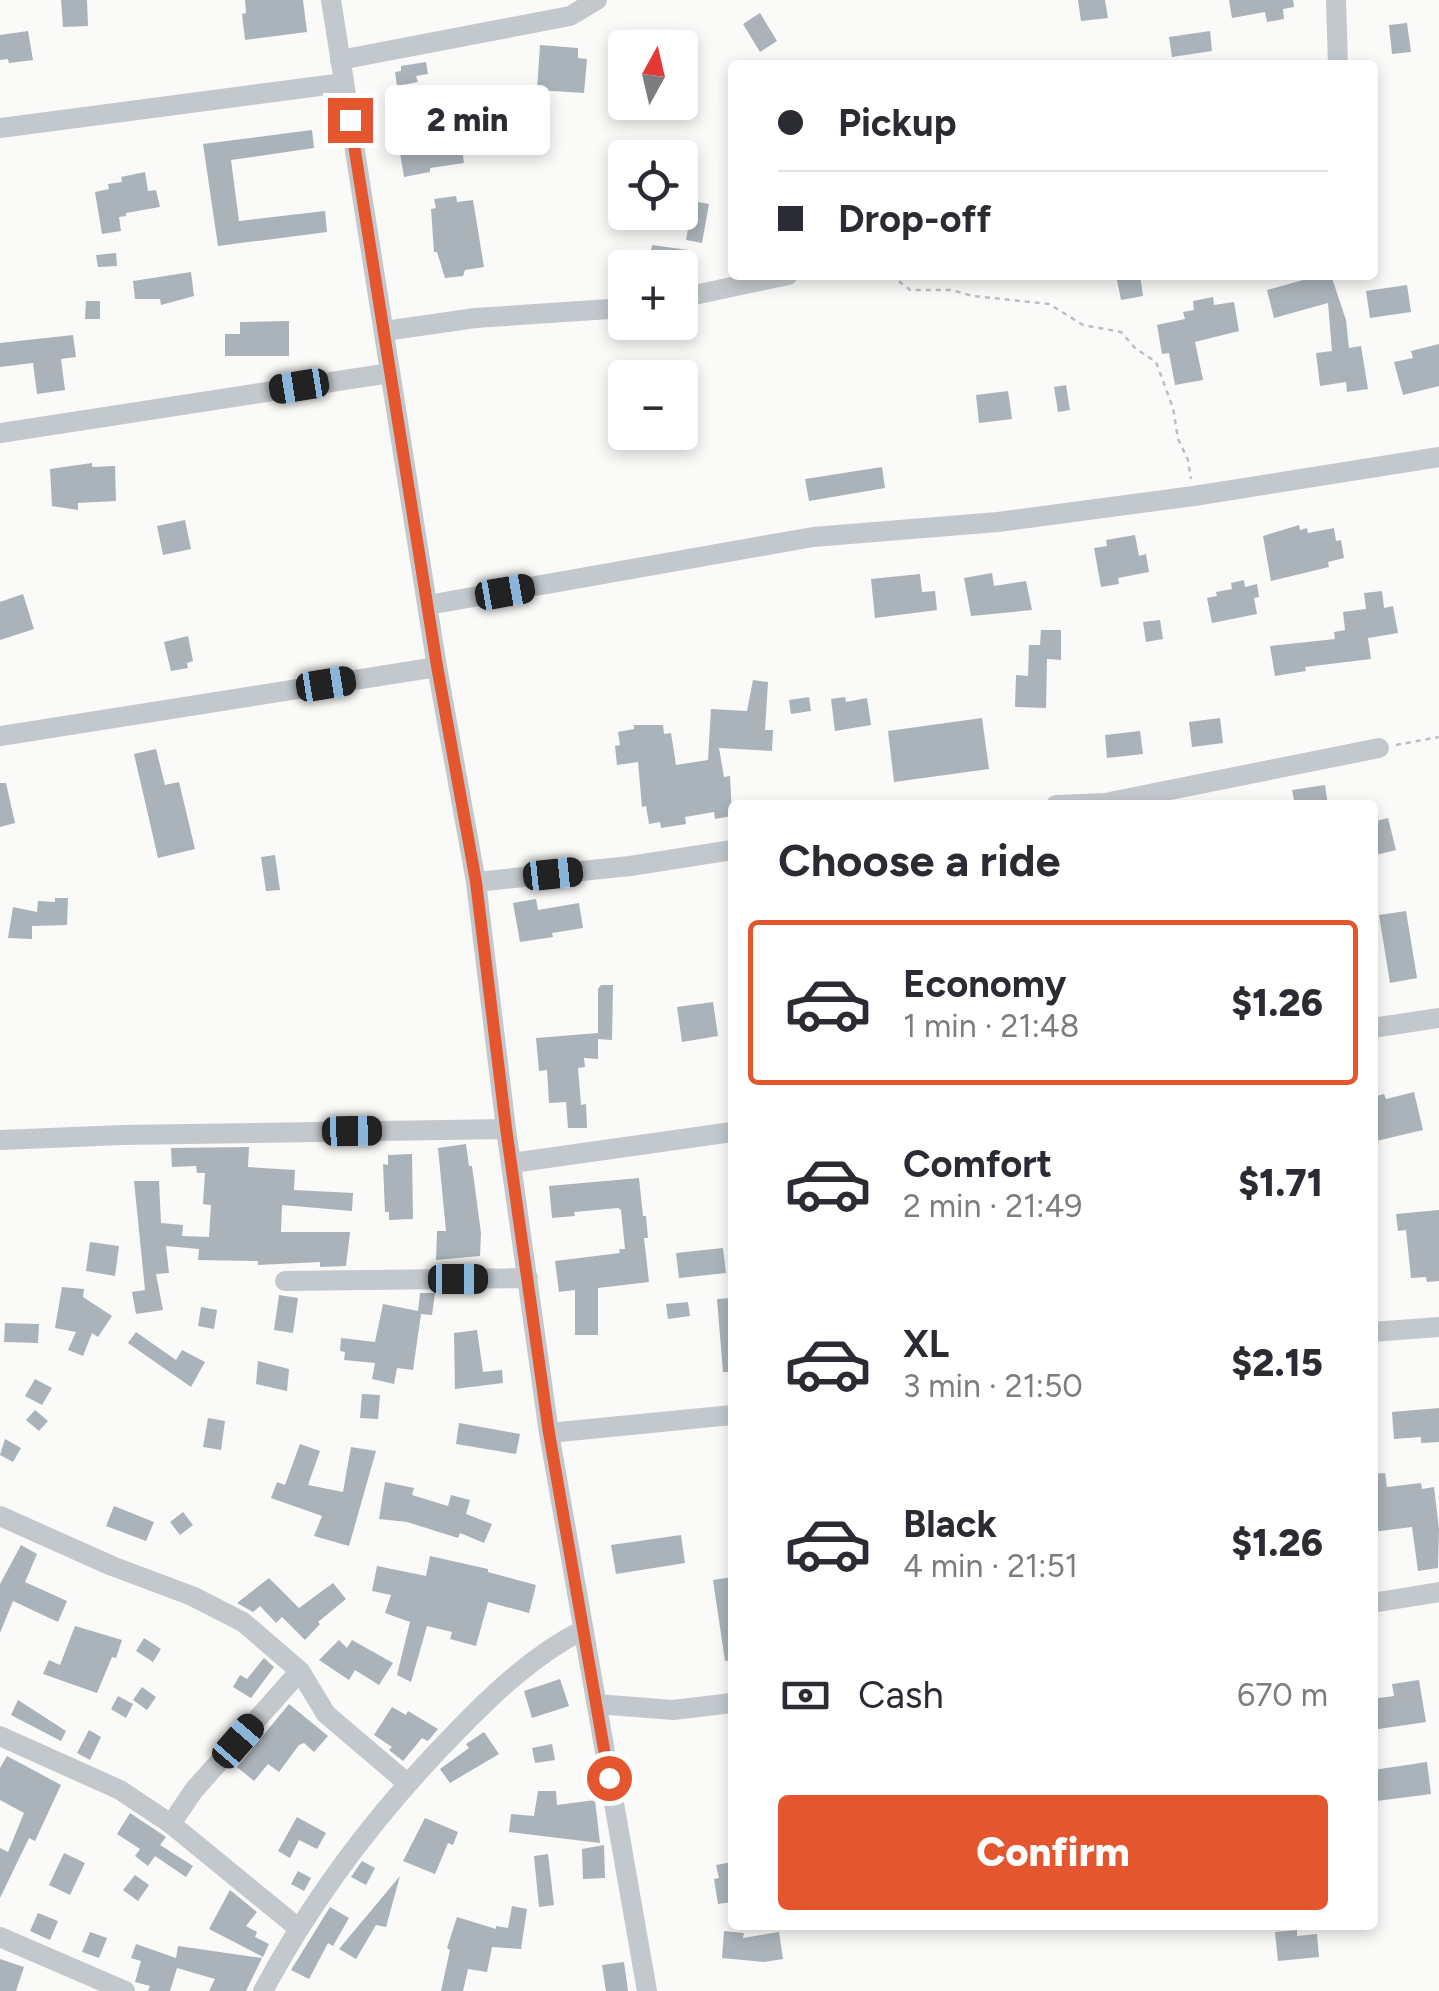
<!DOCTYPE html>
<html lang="en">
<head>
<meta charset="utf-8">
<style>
	body { margin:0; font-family:Figtree,sans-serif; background:#f7f7f7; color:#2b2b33; height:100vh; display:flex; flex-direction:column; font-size:38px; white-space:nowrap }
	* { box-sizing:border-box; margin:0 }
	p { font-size:32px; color:#7c7c81 }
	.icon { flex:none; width:55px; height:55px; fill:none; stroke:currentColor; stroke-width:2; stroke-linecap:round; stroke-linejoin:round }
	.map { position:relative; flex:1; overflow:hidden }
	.drawer { position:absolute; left:728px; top:800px; width:650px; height:1130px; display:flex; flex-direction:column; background:#fff; border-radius:10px; box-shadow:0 5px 15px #0003 }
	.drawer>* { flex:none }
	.guide { position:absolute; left:728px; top:60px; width:650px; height:220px; border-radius:10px; box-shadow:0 5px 15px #0003; display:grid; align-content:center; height:220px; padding:0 50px; background:#fff }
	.needle { width:65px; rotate:8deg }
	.controls { position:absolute; left:608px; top:30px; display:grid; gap:20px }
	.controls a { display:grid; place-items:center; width:90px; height:90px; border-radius:10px; background:#fff; box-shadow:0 5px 15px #0003; font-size:50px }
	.end { position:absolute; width:45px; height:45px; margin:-22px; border:12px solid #e4572e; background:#fff; box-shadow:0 0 0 5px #fff }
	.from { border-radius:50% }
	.bubble { position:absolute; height:70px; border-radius:10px; background:#fff; box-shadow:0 5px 15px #0003; font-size:32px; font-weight:800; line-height:70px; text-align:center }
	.car { position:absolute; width:30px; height:60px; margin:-30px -15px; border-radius:12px; box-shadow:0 0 8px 2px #0007; background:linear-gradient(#222 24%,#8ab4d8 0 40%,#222 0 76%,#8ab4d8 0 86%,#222 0) }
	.guide b { display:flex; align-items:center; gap:35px; height:95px; font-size:38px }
	.guide b+b { border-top:2px solid #e1e1e2 }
	.guide i { width:25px; height:25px; background:#2b2b33 }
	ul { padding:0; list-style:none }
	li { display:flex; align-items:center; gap:30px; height:165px; margin:0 20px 15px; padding:0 30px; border:5px solid transparent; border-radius:10px }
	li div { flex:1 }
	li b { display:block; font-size:38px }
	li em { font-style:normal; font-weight:800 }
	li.current { border-color:#e4572e }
	li>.icon { width:90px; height:90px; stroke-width:1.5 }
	h2 { padding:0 50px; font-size:45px; line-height:120px }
	.pay { display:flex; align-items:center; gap:25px; height:110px; padding:0 50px; font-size:38px }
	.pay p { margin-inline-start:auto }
	.button { display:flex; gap:20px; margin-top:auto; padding:20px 50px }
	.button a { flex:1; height:115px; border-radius:10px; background:#e4572e; color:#fff; font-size:40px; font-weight:800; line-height:115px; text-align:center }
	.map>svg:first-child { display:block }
</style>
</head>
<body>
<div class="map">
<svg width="1439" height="1991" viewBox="0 0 1439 1991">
	<rect width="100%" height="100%" fill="#fafaf8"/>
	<path fill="#aab3b9" d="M61 0H87L88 26 63 27Z
		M245 0H303L307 32 245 40 242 14 246 13Z
		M1078 0H1105L1108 18 1081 21Z
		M1229 0H1293L1294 7 1283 9 1284 19 1267 22 1265 12 1232 18Z
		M760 13 777 41 760 52 743 24Z
		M1407 23 1411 52 1392 54 1389 25Z
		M28 31 33 60 9 63 8 59 0 60V35Z
		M1210 31 1212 51 1172 57 1169 37Z
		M540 45 578 48V58L587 59 584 93 537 90Z
		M426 62 428 74 416 76 418 82 397 86 395 72 401 71V66Z
		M434 128 435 135 459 131 464 163 430 168V172L404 177 398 141 414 138 413 131Z
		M312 130 314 148 231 160 239 221 325 211 327 232 218 246 203 144Z
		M145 172 148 191 156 190 160 207 126 213V216L119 217 121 231 102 234 95 192 109 189 108 184 122 182 121 177Z
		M456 196 457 202 473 200 484 267 465 270 463 276 445 278 437 252H434L431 209 436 208 434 199Z
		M693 201 709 204 702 243 686 240Z
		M652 245 688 250 686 268H639L641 250 651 251Z
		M116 253 117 266 98 267 96 255Z
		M191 272 194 296 161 305 160 299H135L133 281Z
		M1116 275H1140L1143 296 1121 300Z
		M1321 275H1331L1346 320 1349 348 1361 346 1368 389 1347 392 1346 382 1320 386 1316 353 1332 351 1328 303 1274 318 1267 290Z
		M1407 285 1411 312 1370 318 1366 291Z
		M1213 297 1214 305 1234 302 1239 331 1195 342 1203 380 1175 385 1169 353 1162 354 1157 325 1185 319 1183 312 1194 310 1193 301Z
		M86 301H100V319H85Z
		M289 321V356H225V334H240V322Z
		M73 335 76 357 61 359 65 390 37 394 33 363 0 367V343Z
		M1439 344V386L1403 395 1394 362 1413 358 1411 351Z
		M1066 385 1070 410 1058 412 1054 387Z
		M1008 391 1012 419 979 423 976 395Z
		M92 463V467L115 466 116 501 78 503V510L52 506 50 469Z
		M882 467 885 488 809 501 805 479Z
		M185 520 191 549 163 555 157 526Z
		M1299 525 1300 530 1307 528 1308 533 1334 528 1336 541 1341 540 1344 558 1328 562 1329 567 1271 581 1263 536Z
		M1135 535 1139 556 1146 554 1149 572 1118 578 1119 584 1101 587 1094 548 1107 546 1106 540Z
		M992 573 994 586 1026 581 1032 610 971 616 964 578Z
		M920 574 922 592 935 591 937 610 875 618 871 579Z
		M1244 580 1245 587 1257 584 1259 597 1254 598 1257 614 1212 623 1207 598 1217 596 1216 592 1232 589 1231 583Z
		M1382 591 1384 608 1393 606 1398 633 1368 638 1371 659 1305 667 1306 671 1275 676 1270 646 1335 639 1334 632 1345 630 1343 612 1366 609 1364 593Z
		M23 594 34 629 0 640V602Z
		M1160 620 1163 639 1146 642 1143 622Z
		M1041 630H1061V660L1047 659 1046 708 1015 707 1016 675 1028 676 1029 645H1040Z
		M188 636 193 661 187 663 188 668 171 671 164 642Z
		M753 680 768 682 765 730H773L772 751 719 748 724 777 730 776 732 816 715 819 714 812 685 817 686 824 661 828 660 822 649 824 646 806 642 807 638 762 617 765 615 746 620 745 618 732 634 729V725H663L664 734 671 733 676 765 708 760 711 709 747 711Z
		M809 697 811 711 791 714 789 700Z
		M845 697 846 702 867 698 871 725 835 731 831 699Z
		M982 718 989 769 894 782 888 731Z
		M1220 718 1223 743 1192 747 1189 722Z
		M1140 731 1143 754 1107 758 1105 735Z
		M156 749 165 785 179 782 195 849 158 858 134 754Z
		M0 783H6L15 823 0 827Z
		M1325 785 1328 805H1295L1292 790Z
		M1388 818 1396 850 1372 856V822Z
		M275 855 280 890 266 891 261 857Z
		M55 898H68L67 925 32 926V939L8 938 13 907 37 912 38 901 55 902Z
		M536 899 538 910 579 903 583 928 552 933 553 937 520 942 513 903Z
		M1406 911 1417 978 1390 983 1379 915Z
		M601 985H613L612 1040 598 1039V1059L584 1058 585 1067 578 1068 581 1105 586 1104 587 1128H568L566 1102 549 1103 547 1070 539 1071 536 1038 598 1033V989Z
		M713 1002 718 1036 682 1042 677 1007Z
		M1414 1092 1423 1130 1372 1142V1097L1384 1094 1386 1099Z
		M466 1144 469 1166H472L481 1233 480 1256 436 1260 437 1231H446L438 1148Z
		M249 1147 248 1167 295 1170 294 1190 353 1193 352 1211 282 1205 281 1232H350L346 1266 320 1267V1262L258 1265V1261L198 1260 199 1249 166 1246 169 1273 156 1274 163 1310 136 1314 132 1292 145 1290 134 1181H159L161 1223 183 1225 182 1236 209 1237 211 1205 203 1204 205 1173H197L196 1166 172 1167 171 1148Z
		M412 1154 413 1219 389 1220V1212H385L383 1164 388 1165V1155Z
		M639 1178 643 1216H646L648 1238H644L649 1282 598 1288V1335H575V1290L559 1292 555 1261 620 1253 619 1249H625L621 1210 618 1208 574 1212 575 1216 552 1218 549 1186Z
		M1439 1210V1281L1427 1282 1426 1277 1411 1278 1406 1230 1398 1231 1396 1214Z
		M90 1242 119 1246 115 1276 86 1271Z
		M723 1248 726 1273 679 1278 676 1253Z
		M62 1287 84 1289 83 1297 112 1316 98 1337 92 1333 83 1356 68 1350 76 1332 55 1328Z
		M420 1293H435L432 1315 421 1314 413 1370 397 1368 394 1384 372 1379 375 1363 344 1360 345 1352 340 1351 341 1338 375 1342 383 1304 418 1311Z
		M279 1295 298 1298 293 1333 274 1330Z
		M732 1298V1372H723L717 1299Z
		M688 1302 690 1316 668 1319 666 1304Z
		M201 1307 217 1310 214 1329 198 1326Z
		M5 1323 39 1324 38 1343 4 1342Z
		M477 1330 483 1372 502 1370 503 1383 455 1389 454 1333Z
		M136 1332 176 1360 182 1350 205 1362 191 1387 128 1343Z
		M258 1361 289 1369 287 1391 256 1384Z
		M35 1379 52 1388 42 1405 25 1396Z
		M362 1394 380 1395 378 1419 360 1418Z
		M1439 1408V1442L1421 1443V1437L1394 1439 1392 1412Z
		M35 1410 48 1421 39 1431 26 1420Z
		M208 1418 225 1421 221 1450 203 1447Z
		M459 1423 520 1434 516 1454 456 1444Z
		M5 1439 21 1448 13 1462 0 1455Z
		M300 1444 320 1451 308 1485 343 1492 351 1447 376 1451 349 1546 314 1536 322 1516 271 1498 277 1482 285 1485Z
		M1385 1473 1387 1487 1421 1483 1422 1489 1434 1487 1439 1529 1438 1568 1418 1571 1412 1527 1372 1532V1474Z
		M385 1482 414 1488 412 1495 448 1506 451 1495 470 1500 466 1514 492 1524 484 1543 460 1533 458 1538 407 1522 379 1519Z
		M114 1506 154 1522 146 1541 106 1526Z
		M183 1512 193 1525 180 1535 170 1522Z
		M681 1535 685 1563 616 1574 611 1545Z
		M21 1545 37 1554 25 1582 67 1601 58 1622 13 1601 0 1633V1584Z
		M430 1556 488 1569V1572L536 1585 529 1613 488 1602 476 1646 450 1639 452 1632 427 1626 411 1682 397 1675 410 1622 385 1613 391 1595 372 1591 377 1566 426 1576Z
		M732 1577V1660L725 1661 713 1580Z
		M269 1578 299 1608 333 1583 346 1599 318 1622 320 1624 305 1640 282 1617 276 1623 260 1606 253 1612 237 1603Z
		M75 1626 122 1640 116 1658 112 1657 97 1693 43 1674 49 1660 60 1665Z
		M144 1638 161 1649 153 1662 136 1651Z
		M339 1640 347 1648 352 1640 393 1663 379 1685 355 1670 349 1680 319 1660Z
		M264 1658 274 1667 251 1698 233 1687 240 1675 247 1679Z
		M560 1679 569 1706 532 1718 524 1691Z
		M1419 1680 1426 1722 1372 1730V1699L1394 1696 1392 1684Z
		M142 1687 156 1697 147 1710 133 1700Z
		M118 1696 133 1704 126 1718 111 1709Z
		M18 1700 66 1731 61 1741 11 1715Z
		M289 1704 328 1736 314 1752 304 1743 299 1745 279 1772 268 1764 254 1781 237 1767Z
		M392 1707 406 1715 408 1711 438 1729 428 1741 422 1738 403 1761 389 1750 392 1747 374 1735Z
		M89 1730 101 1737 90 1760 77 1753Z
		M484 1732 499 1754 450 1783 440 1769 469 1748 466 1744Z
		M552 1744 555 1760 535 1763 532 1748Z
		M7 1756 61 1785 35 1841 29 1838 0 1898V1848L8 1852 24 1813 0 1800V1768Z
		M1427 1762 1431 1794 1377 1801 1373 1770Z
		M538 1791H556L557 1805 595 1800 600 1843 509 1832 511 1814 534 1816Z
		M130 1813 166 1837 160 1845 193 1866 186 1877 155 1856 148 1866 135 1856 140 1849 117 1834Z
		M297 1817 326 1833 317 1849 299 1840 290 1858 278 1851Z
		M425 1818 458 1832 453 1845 448 1843 435 1874 403 1861Z
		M604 1845 605 1878 583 1879 582 1849Z
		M64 1853 85 1863 70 1895 49 1885Z
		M548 1854 554 1905 539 1907 534 1856Z
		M362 1861 375 1868 366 1885 351 1877Z
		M732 1862V1902L718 1904 714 1879 719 1878 716 1865Z
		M298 1871 311 1878 304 1891 291 1884Z
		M135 1875 149 1885 138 1901 123 1890Z
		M400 1876 386 1927 376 1925 356 1959 339 1949Z
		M230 1890 257 1912 246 1926 257 1932 255 1937 269 1944 263 1957 209 1929Z
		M512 1906 527 1909 521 1949 492 1947 487 1972 468 1969 463 1991H441L450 1950 447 1948 457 1917 496 1929V1926L508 1928Z
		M330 1907 349 1918 333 1946 328 1943 309 1979 291 1970Z
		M38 1913 58 1921 50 1940 30 1931Z
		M1297 1930V1936L1317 1934 1319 1957 1278 1961 1275 1932Z
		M724 1931 744 1933 743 1938 779 1932 783 1959 764 1962 722 1958Z
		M90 1932 107 1938 99 1958 82 1952Z
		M136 1944 176 1958 178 1946 262 1958 246 1991H209L215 1979 177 1968 170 1991H148L150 1986 135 1982 141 1961 131 1958Z
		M0 1959 24 1967 16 1991H0Z
		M624 1962 628 1991H606L602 1965Z"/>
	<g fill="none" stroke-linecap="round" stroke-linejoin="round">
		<path stroke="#bbbfc2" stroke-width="2.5" stroke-dasharray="5 5" stroke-linecap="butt" d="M891 275 910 290H951L973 296 1049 304 1083 325 1121 332 1135 348 1156 362 1173 408 1178 439 1188 460 1191 479
			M1396 745 1439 737"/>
		<path stroke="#c3c8cc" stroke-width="20" d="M331 0 437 667 476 882 506 1129 549 1433 647 1991
			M1336 0 1338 65
			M340 60 570 16 597 0
			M0 128 343 83
			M680 298 788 275
			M385 331 475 318 625 308
			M0 433 390 373
			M428 605 813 537 998 522 1194 496 1439 457
			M0 736 437 667
			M1056 805 1105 803 1379 748
			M476 882 630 866 732 850
			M1372 1028 1439 1018
			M0 1140 122 1135 506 1129
			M512 1163 732 1132
			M285 1281 528 1278
			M1372 1332 1439 1327
			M549 1433 732 1415
			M0 1516 112 1566 192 1596 243 1622 300 1671 326 1714 406 1782
			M1372 1603 1439 1592
			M597 1704 673 1710 732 1703
			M0 1736 120 1790 171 1824 297 1927
			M171 1824 194 1790 300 1671
			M0 1937 125 1991
			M263 1991C315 1894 381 1808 458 1730 495 1692 535 1654 583 1630"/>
	</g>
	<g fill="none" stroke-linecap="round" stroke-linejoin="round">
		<path stroke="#e4572e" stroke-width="12" d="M350 120 437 666 476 882 506 1128 549 1433 609 1778"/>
	</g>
</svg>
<div class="controls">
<a><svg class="needle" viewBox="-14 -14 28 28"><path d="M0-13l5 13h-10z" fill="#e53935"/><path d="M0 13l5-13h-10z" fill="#7c7c81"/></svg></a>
<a><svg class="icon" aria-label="locate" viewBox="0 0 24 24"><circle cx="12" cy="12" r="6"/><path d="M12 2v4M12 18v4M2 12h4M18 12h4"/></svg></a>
<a>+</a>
<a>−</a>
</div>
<i class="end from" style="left:609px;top:1778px"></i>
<i class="end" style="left:350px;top:120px"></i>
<div class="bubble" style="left:385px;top:85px;width:165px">2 min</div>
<i class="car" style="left:299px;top:386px;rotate:261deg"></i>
<i class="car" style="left:505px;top:592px;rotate:80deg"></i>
<i class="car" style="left:326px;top:684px;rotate:81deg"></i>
<i class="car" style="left:553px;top:874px;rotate:84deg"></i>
<i class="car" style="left:352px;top:1131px;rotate:89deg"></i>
<i class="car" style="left:458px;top:1279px;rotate:90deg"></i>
<i class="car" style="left:238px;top:1741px;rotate:41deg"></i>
<div class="guide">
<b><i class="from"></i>Pickup</b>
<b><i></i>Drop-off</b>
</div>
<section class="drawer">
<h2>Choose a ride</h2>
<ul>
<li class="current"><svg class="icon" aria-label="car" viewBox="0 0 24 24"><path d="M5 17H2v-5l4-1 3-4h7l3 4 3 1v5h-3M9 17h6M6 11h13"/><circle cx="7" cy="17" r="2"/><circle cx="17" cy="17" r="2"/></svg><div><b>Economy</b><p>1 min · 21:48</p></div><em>$1.26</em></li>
<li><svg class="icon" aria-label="car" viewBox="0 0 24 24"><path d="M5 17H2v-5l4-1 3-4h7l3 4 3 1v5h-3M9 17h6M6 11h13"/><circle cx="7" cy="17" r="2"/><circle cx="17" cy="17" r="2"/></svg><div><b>Comfort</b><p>2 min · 21:49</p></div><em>$1.71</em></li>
<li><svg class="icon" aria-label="car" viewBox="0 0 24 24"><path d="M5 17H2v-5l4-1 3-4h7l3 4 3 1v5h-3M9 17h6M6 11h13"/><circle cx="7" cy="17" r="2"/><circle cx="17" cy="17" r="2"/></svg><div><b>XL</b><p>3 min · 21:50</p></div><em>$2.15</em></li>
<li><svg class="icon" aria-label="car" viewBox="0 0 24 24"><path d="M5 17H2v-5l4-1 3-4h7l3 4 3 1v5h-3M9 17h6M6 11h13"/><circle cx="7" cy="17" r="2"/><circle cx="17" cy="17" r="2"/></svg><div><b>Black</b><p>4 min · 21:51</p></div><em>$1.26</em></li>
</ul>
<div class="pay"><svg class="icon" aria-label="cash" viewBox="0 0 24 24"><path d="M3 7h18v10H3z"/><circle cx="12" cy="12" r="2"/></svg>Cash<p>670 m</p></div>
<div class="button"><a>Confirm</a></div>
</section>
</div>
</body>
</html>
